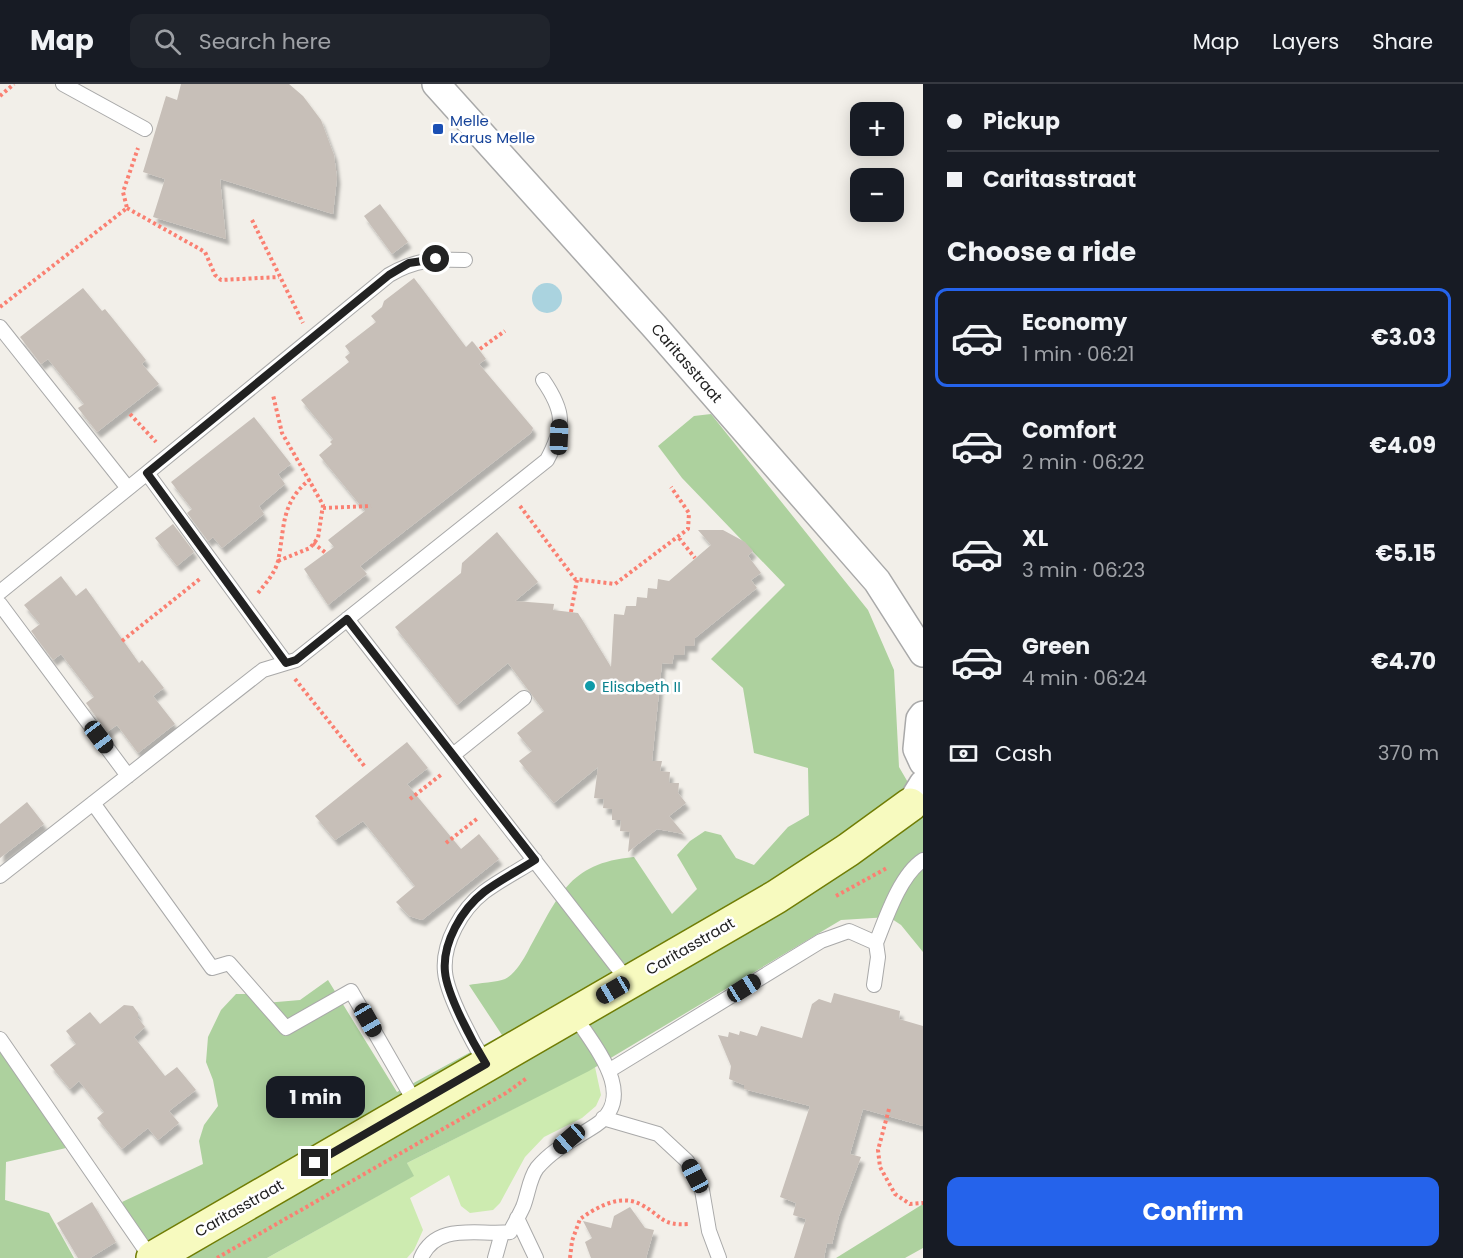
<!DOCTYPE html>
<html lang="en">
<head>
<meta charset="utf-8">
<style>
	body { margin:0; font-family:Poppins,sans-serif; background:#20242c; color:#f1f3f6; height:100vh; display:flex; flex-direction:column; font-size:22px; white-space:nowrap }
	* { box-sizing:border-box; margin:0 }
	p { font-size:20px; color:#9ea1a6 }
	.icon { flex:none; width:33px; height:33px; fill:none; stroke:currentColor; stroke-width:2; stroke-linecap:round; stroke-linejoin:round }
	.map { position:relative; flex:1; overflow:hidden }
	.panel { display:flex; flex-direction:column; background:#171b24; width:540px }
	.panel>* { flex:none }
	.guide { display:grid; align-content:center; height:132px; padding:0 24px; background:#171b24 }
	.buttons { position:absolute; left:850px; top:18px; display:grid; gap:12px }
	.buttons a { display:grid; place-items:center; width:54px; height:54px; border-radius:12px; background:#171b24; box-shadow:0 3px 15px #0003; font-size:30px }
	.end { position:absolute; width:27px; height:27px; margin:-14px; border:8px solid #222; background:#fff; box-shadow:0 0 0 3px #fff }
	.from { border-radius:50% }
	.bubble { position:absolute; height:42px; border-radius:12px; background:#171b24; box-shadow:0 3px 15px #0003; font-size:20px; font-weight:700; line-height:42px; text-align:center }
	.car { position:absolute; width:18px; height:36px; margin:-18px -9px; border-radius:8px; box-shadow:0 0 4px 2px #0007; background:linear-gradient(#222 24%,#8ab4d8 0 40%,#222 0 76%,#8ab4d8 0 86%,#222 0) }
	.guide b { display:flex; align-items:center; gap:21px; height:57px; font-size:22px }
	.guide b+b { border-top:2px solid #363941 }
	.guide i { width:15px; height:15px; background:#f1f3f6 }
	ul { padding:0; list-style:none }
	li { display:flex; align-items:center; gap:18px; height:99px; margin:0 12px 9px; padding:0 12px; border:3px solid transparent; border-radius:12px }
	li div { flex:1 }
	li b { display:block; font-size:22px }
	li em { font-style:normal; font-weight:700 }
	li.current { border-color:#2563eb }
	li>.icon { width:54px; height:54px; stroke-width:1.5 }
	h2 { padding:0 24px; font-size:27px; line-height:72px }
	.pay { display:flex; align-items:center; gap:15px; height:66px; padding:0 24px; font-size:22px }
	.pay p { margin-inline-start:auto }
	.primary-button { display:flex; gap:12px; margin-top:auto; padding:12px 24px }
	.primary-button a { flex:1; height:69px; border-radius:12px; background:#2563eb; color:#fff; font-size:24px; font-weight:700; line-height:69px; text-align:center }
	header { display:flex; align-items:center; gap:36px; box-sizing:border-box; height:84px; padding:0 30px; background:#171b24; border-bottom:2px solid #363941 }
	header strong { font-size:28px }
	nav { display:flex; gap:33px; margin-inline-start:auto; font-size:21px }
	.search { width:420px; height:54px; background:#20242c; display:flex; align-items:center; gap:15px; box-sizing:border-box; padding:0 21px; border-radius:12px; color:#9ea1a6; font-size:22px }
	main { display:flex; flex:1; min-height:0 }
	.map>svg:first-child { display:block }
</style>
</head>
<body>
<header>
<strong>Map</strong>
<div class="search"><svg class="icon" aria-label="search" viewBox="0 0 24 24"><circle cx="10" cy="10" r="6"/><path d="M15 15l6 6"/></svg>Search here</div>
<nav><a>Map</a><a>Layers</a><a>Share</a></nav>
</header>
<main>
<div class="map">
<svg width="923" height="1174" viewBox="0 0 923 1174">
	<defs>
		<filter id="shadow"><feDropShadow dx="3.5" dy="6" stdDeviation="1.5" flood-color="#0004"/></filter>
	</defs>
	<rect width="100%" height="100%" fill="#f2efe9"/>
	<path fill="#cdebb0" d="M595 983 601 1011 596 1022 582 1034 544 1053 525 1073 500 1119 493 1126 470 1129 461 1122 449 1091 410 1114 423 1146 414 1166 407 1174H267L413 1092 407 1079Z"/>
	<path fill="#add19e" d="M711 330 868 526 894 586 899 683 913 707 923 713V868L901 841 889 833 841 836 589 987 407 1079 414 1092 267 1174H176L143 1162 122 1118 203 1080 199 1057 204 1041 218 1022 213 996 206 978 208 953 221 926 236 910H251L265 919 300 916 328 896 397 1008 502 951 469 901C478 899 498 898 505 895 515 890 523 876 528 867 558 814 567 779 634 773L672 830 697 805 677 771 690 757 705 747 721 751 736 774 754 781 788 743 809 731 808 684 754 669 743 604 711 575 785 501 682 394 658 362 694 332Z
		M0 959 66 1064 6 1078 5 1116 49 1129 74 1174H0Z
		M923 1120V1164L905 1174H836Z"/>
	<path fill="#aad3df" d="M532 214a15 15 0 1 1 30 0a15 15 0 1 1-30 0Z"/>
	<path fill="#c7bfb8" filter="url(#shadow)" d="M181 0H289L303 12 321 36 334 71 337 94 333 130 220 95 226 155 153 133 165 95 143 88 166 12 177 16Z
		M380 120 408 158 392 170 364 132Z
		M414 194 466 263 472 257 474 259 486 275 479 280 533 344 531 349 360 482 367 490 328 521 304 485 334 463 328 456 365 427 319 371 332 360 330 358 333 355 301 316 349 278 345 273 350 269 345 262 376 238 371 232 382 223 384 217Z
		M83 204 102 227 105 225 146 276 142 280 159 300 97 348 78 324 84 320 48 275 41 280 20 253Z
		M254 333 291 380 278 390 285 400 259 422 264 430 222 464 213 453 208 457 187 429 192 425 171 398Z
		M173 440 194 468 177 482 155 454Z
		M698 446H723L745 458 753 467 748 472 761 489 751 496 757 504 695 554 694 562H685L684 571H674L672 580 662 579 652 677H662L660 687 670 688 669 699H679L678 709 686 719 669 732 684 750 657 745 628 768 630 748 620 747 621 736H612V725L603 724 604 715 594 714 598 683 554 719 519 677 532 667 517 649 544 627 508 579 457 621 395 543 461 489 462 479 497 448 538 498 515 517 554 520 553 526 578 529 611 583 614 530 624 531 626 522H636L637 513 647 514 648 504 657 505 658 495 669 497 711 461Z
		M61 492 76 512 86 504 139 579 142 576 164 604 153 612 175 640 138 669 117 641 107 648 86 619 94 613 61 570 53 576 31 547 40 540 24 521Z
		M407 658 428 684 407 700 461 765 479 750 499 775 422 836 409 832 396 818 415 802 363 737 335 756 315 732Z
		M27 718 44 740 0 774V740Z
		M834 909 900 927 899 935 923 942V1042L863 1025 850 1070 861 1073 839 1132 832 1160 827 1159 824 1174H794L806 1135 793 1131 796 1119 780 1113 810 1022 744 1005V1001L729 995 731 982 718 951 728 953 729 948 739 951 740 947 757 952 761 942 802 954 812 920 819 915 831 919Z
		M124 921 133 922 138 929V934L145 943 134 953 165 992 177 983 196 1006 169 1027 179 1039 158 1056 148 1044 122 1065 97 1034 104 1028 79 997 70 1005 50 981 76 960 66 947 90 928 100 940Z
		M92 1118 116 1158 90 1174H78L57 1139Z
		M630 1123 645 1144 654 1146 646 1174H591L585 1158 592 1154 583 1137 611 1144 614 1132Z"/>
	<g fill="none" stroke-linecap="round" stroke-linejoin="round">
		<g stroke="#a9a9a9" stroke-width="16">
			<path id="lane" d="M63 0 145 45
				M465 176C435 175 416 175 389 191L147 389 286 579 296 576 547 376C565 342 565 328 543 296
				M0 243 127 403
				M0 508 147 389
				M0 520 128 692
				M347 535 628 897
				M453 671 524 614
				M93 719 212 884 229 879 286 944 351 907 416 1020
				M0 792 263 586 286 579
				M876 859C886 834 900 791 923 776
				M0 955 151 1174
				M486 980C473 959 447 911 445 888 442 859 462 825 484 808 500 796 518 787 535 776
				M610 986 821 857 849 847 876 859 878 873 874 901
				M603 1034 658 1050 687 1077 702 1106 709 1147 719 1174
				M517 1134 536 1174
				M421 1174C437 1137 480 1152 510 1148 514 1140 519 1132 523 1123 528 1111 529 1095 537 1084 554 1064 575 1055 596 1041 640 1011 591 959 573 929
				M495 1174 502 1149"/>
		</g>
		<g stroke="#a9a9a9" stroke-width="30">
			<path id="street" d="M436 0 655 243 877 497 923 569
				M923 631 920 635 917 665 923 678
				M910 721 923 700"/>
		</g>
		<g stroke="#707d05" stroke-width="36">
			<path id="secondary" d="M153 1174 776 813 848 766 910 721"/>
		</g>
		<path stroke="#fa8072" stroke-width="4" stroke-dasharray="3 3" stroke-linecap="butt" d="M0 12 14 0
			M127 124 205 168 215 191 221 196 279 193
			M252 136 303 239
			M0 223 127 124 123 108 138 64
			M480 265 505 247
			M130 330 156 358
			M520 422 575 495 615 500 688 445 689 429 671 403
			M323 424 371 422
			M679 454 695 474
			M313 459 326 469
			M278 477 310 464 318 454 323 421 309 396
			M258 509C266 499 275 489 278 477 285 444 280 420 309 396L282 349 273 311
			M571 528 577 496
			M122 557 201 494
			M295 595 366 684
			M410 715 442 690
			M446 759 478 734
			M836 812 887 784
			M889 1025 878 1066 880 1083 895 1110 910 1120 923 1119
			M217 1174 506 1009 527 994
			M570 1174 572 1157 580 1135C597 1123 621 1109 642 1121 662 1132 661 1142 689 1140"/>
		<use href="#lane" stroke="#fff" stroke-width="14"/>
		<use href="#street" stroke="#fff" stroke-width="27"/>
		<use href="#secondary" stroke="#f7fabf" stroke-width="33"/>
	</g>
	<g fill="none" stroke-linecap="round" stroke-linejoin="round">
		<path stroke="#222" stroke-width="8" d="M315 1079 486 980C473 959 447 911 445 888 442 859 462 825 484 808 500 796 518 787 535 776L347 535 296 576 286 579 147 389 389 191 409 179 436 175"/>
	</g>
	<rect fill="#1a4fb4" stroke="#fff" stroke-width="2" x="432" y="39" width="12" height="12" rx="3"/>
	<circle fill="#0f9aa8" stroke="#fff" stroke-width="2" cx="590" cy="602" r="6"/>
	<g text-anchor="middle" dominant-baseline="central" stroke-width="5" stroke-linejoin="round" paint-order="stroke">
		<g font-size="15" fill="#164399" stroke="#fff" text-anchor="start">
			<text x="450" y="36">Melle<tspan x="450" dy="17">Karus Melle</tspan></text>
		</g>
		<g font-size="15" fill="#222" stroke="#fff">
			<text transform="translate(687 279) rotate(49)">Caritasstraat</text>
			<text transform="translate(690 862) rotate(-30)">Caritasstraat</text>
			<text transform="translate(239 1124) rotate(-30)">Caritasstraat</text>
		</g>
		<g font-size="15" fill="#0d838f" stroke="#fff" text-anchor="start">
			<text x="602" y="602">Elisabeth II</text>
		</g>
	</g>
</svg>
<div class="buttons">
<a>+</a>
<a>−</a>
</div>
<i class="end from" style="left:436px;top:175px"></i>
<i class="end" style="left:315px;top:1079px"></i>
<div class="bubble" style="left:266px;top:992px;width:99px">1 min</div>
<i class="car" style="left:559px;top:353px;rotate:2deg"></i>
<i class="car" style="left:99px;top:653px;rotate:143deg"></i>
<i class="car" style="left:744px;top:904px;rotate:58deg"></i>
<i class="car" style="left:613px;top:906px;rotate:240deg"></i>
<i class="car" style="left:368px;top:936px;rotate:150deg"></i>
<i class="car" style="left:569px;top:1055px;rotate:229deg"></i>
<i class="car" style="left:695px;top:1092px;rotate:332deg"></i>
</div>
<section class="panel">
<div class="guide">
<b><i class="from"></i>Pickup</b>
<b><i></i>Caritasstraat</b>
</div>
<h2>Choose a ride</h2>
<ul>
<li class="current"><svg class="icon" aria-label="car" viewBox="0 0 24 24"><path d="M5 17H2v-5l4-1 3-4h7l3 4 3 1v5h-3M9 17h6M6 11h13"/><circle cx="7" cy="17" r="2"/><circle cx="17" cy="17" r="2"/></svg><div><b>Economy</b><p>1 min · 06:21</p></div><em>€3.03</em></li>
<li><svg class="icon" aria-label="car" viewBox="0 0 24 24"><path d="M5 17H2v-5l4-1 3-4h7l3 4 3 1v5h-3M9 17h6M6 11h13"/><circle cx="7" cy="17" r="2"/><circle cx="17" cy="17" r="2"/></svg><div><b>Comfort</b><p>2 min · 06:22</p></div><em>€4.09</em></li>
<li><svg class="icon" aria-label="car" viewBox="0 0 24 24"><path d="M5 17H2v-5l4-1 3-4h7l3 4 3 1v5h-3M9 17h6M6 11h13"/><circle cx="7" cy="17" r="2"/><circle cx="17" cy="17" r="2"/></svg><div><b>XL</b><p>3 min · 06:23</p></div><em>€5.15</em></li>
<li><svg class="icon" aria-label="car" viewBox="0 0 24 24"><path d="M5 17H2v-5l4-1 3-4h7l3 4 3 1v5h-3M9 17h6M6 11h13"/><circle cx="7" cy="17" r="2"/><circle cx="17" cy="17" r="2"/></svg><div><b>Green</b><p>4 min · 06:24</p></div><em>€4.70</em></li>
</ul>
<div class="pay"><svg class="icon" aria-label="cash" viewBox="0 0 24 24"><path d="M3 7h18v10H3z"/><circle cx="12" cy="12" r="2"/></svg>Cash<p>370 m</p></div>
<div class="primary-button"><a>Confirm</a></div>
</section>
</main>
</body>
</html>
